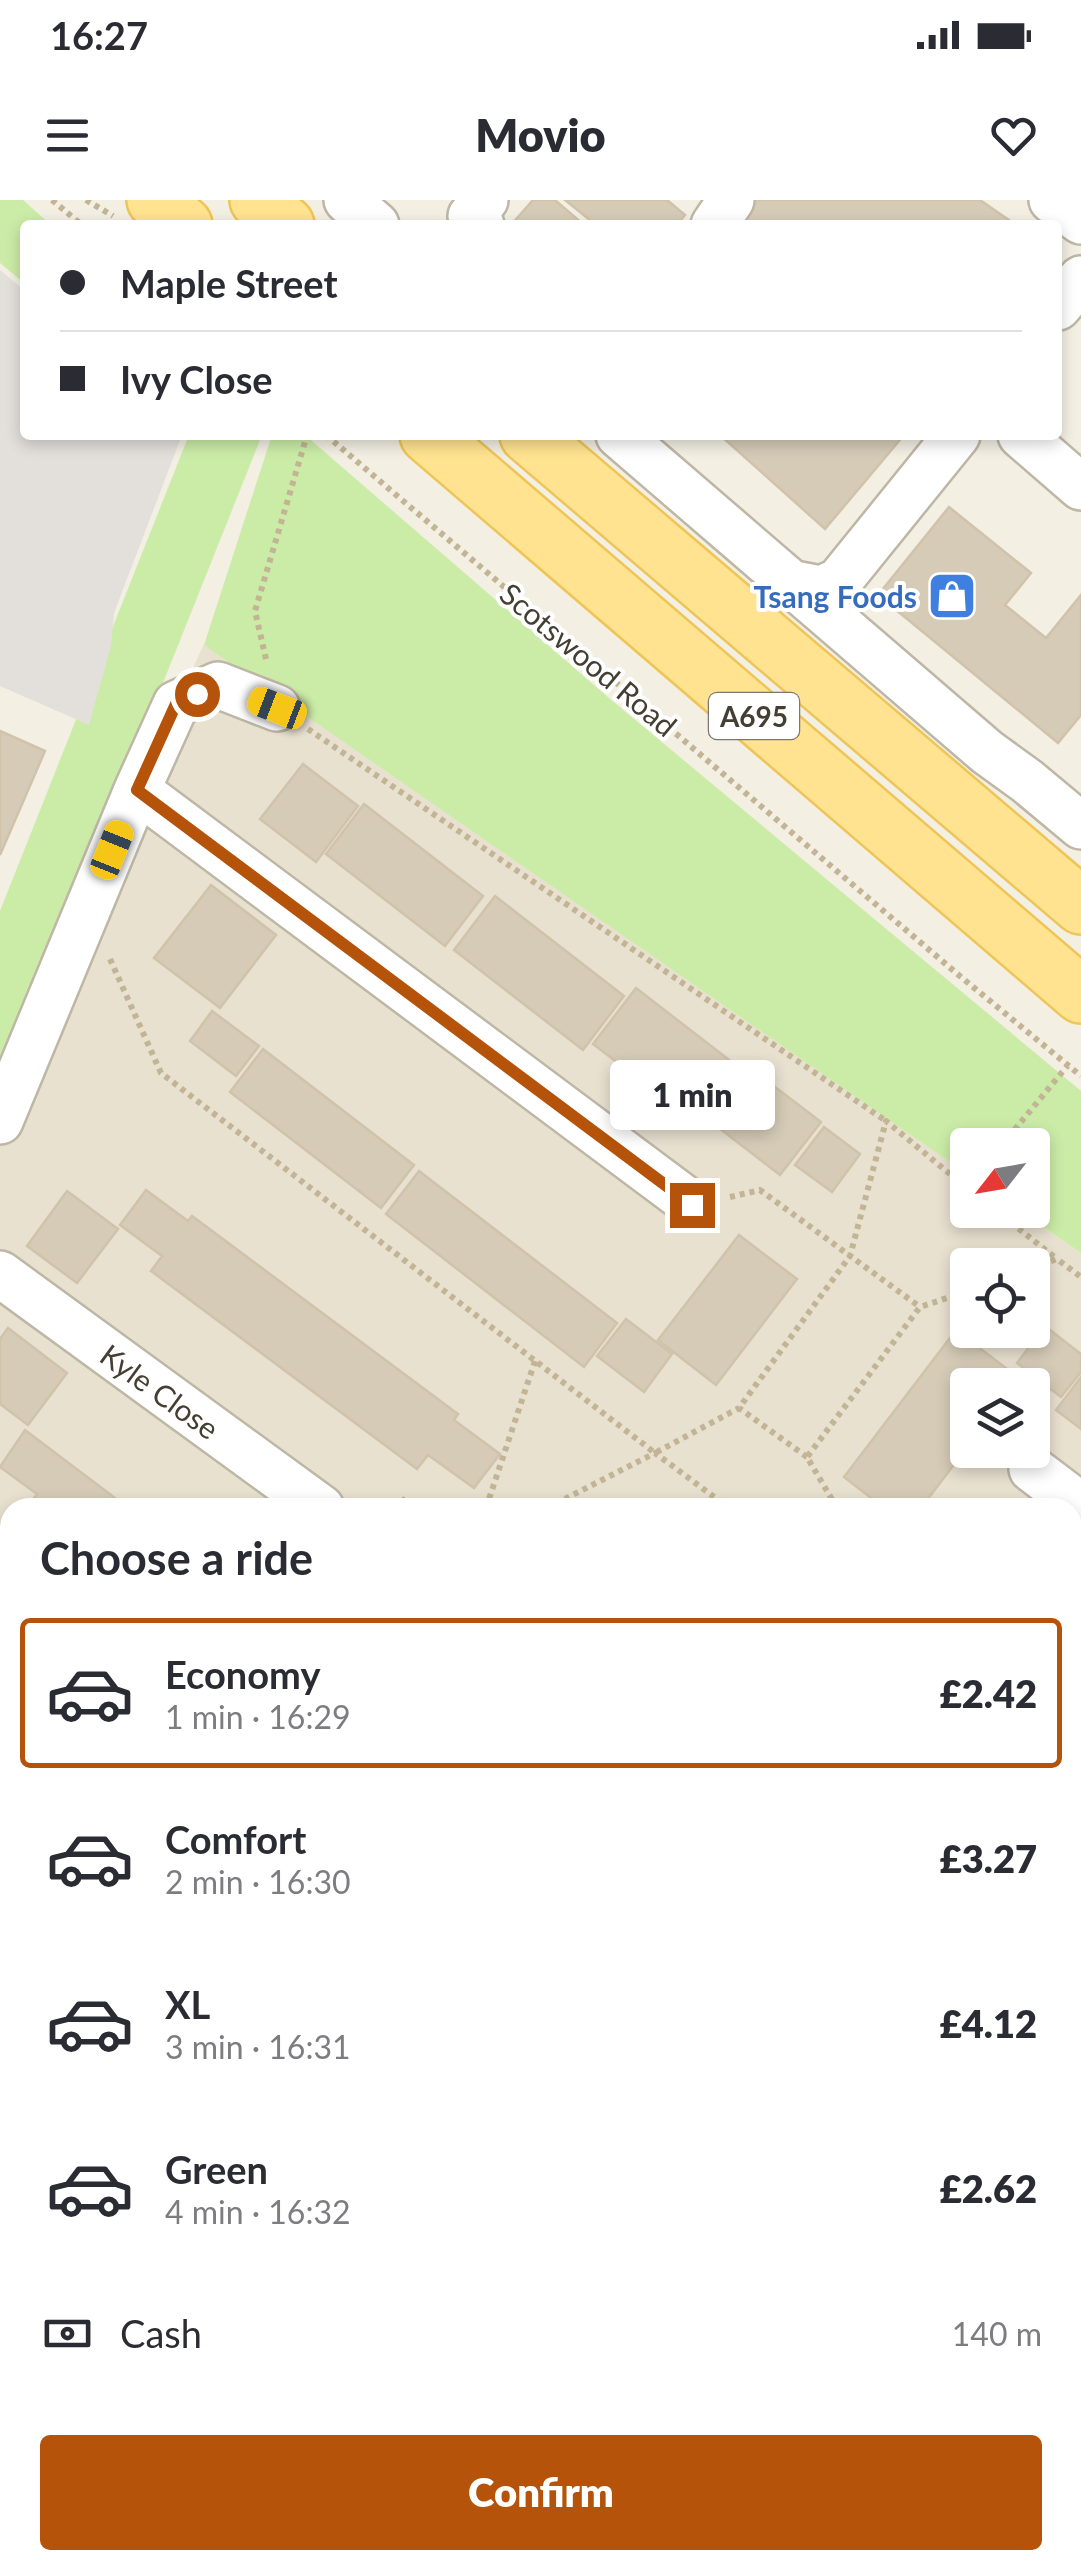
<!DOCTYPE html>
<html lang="en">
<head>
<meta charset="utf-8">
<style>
	body { margin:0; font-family:Lato,sans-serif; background:#f7f7f7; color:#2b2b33; height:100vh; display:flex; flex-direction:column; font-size:38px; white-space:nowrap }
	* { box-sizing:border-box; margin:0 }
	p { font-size:32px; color:#7c7c81 }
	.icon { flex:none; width:55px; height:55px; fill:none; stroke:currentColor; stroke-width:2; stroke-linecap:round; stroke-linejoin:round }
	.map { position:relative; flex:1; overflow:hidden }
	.panel { position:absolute; left:0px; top:1298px; width:1082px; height:1072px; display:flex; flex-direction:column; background:#fff; border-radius:30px 30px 0 0; box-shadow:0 5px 15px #0003 }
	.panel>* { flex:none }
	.hud { position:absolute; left:20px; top:20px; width:1042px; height:220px; border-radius:10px; box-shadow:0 5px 15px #0003; display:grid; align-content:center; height:220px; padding:0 40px; background:#fff }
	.needle { width:65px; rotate:239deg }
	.tools { position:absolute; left:950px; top:928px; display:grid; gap:20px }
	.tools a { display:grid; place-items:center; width:100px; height:100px; border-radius:10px; background:#fff; box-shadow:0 5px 15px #0003; font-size:50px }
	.end { position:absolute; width:45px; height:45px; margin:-22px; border:12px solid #b45309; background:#fff; box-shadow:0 0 0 5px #fff }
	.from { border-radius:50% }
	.bubble { position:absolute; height:70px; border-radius:10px; background:#fff; box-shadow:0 5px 15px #0003; font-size:32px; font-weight:800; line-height:70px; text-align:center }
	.car { position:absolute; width:30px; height:60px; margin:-30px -15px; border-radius:12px; box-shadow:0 0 8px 2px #0007; background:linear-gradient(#f5c518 24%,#345 0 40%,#f5c518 0 76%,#345 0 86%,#f5c518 0) }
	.hud b { display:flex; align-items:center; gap:35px; height:95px; font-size:38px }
	.hud b+b { border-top:2px solid #e1e1e2 }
	.hud i { width:25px; height:25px; background:#2b2b33 }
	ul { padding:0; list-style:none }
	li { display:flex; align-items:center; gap:30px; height:150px; margin:0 20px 15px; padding:0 20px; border:5px solid transparent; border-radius:10px }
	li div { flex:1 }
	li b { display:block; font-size:38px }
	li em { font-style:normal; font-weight:800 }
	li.on { border-color:#b45309 }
	li>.icon { width:90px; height:90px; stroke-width:1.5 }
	h2 { padding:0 40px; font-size:45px; line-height:120px }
	.pay { display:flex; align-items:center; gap:25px; height:110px; padding:0 40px; font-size:38px }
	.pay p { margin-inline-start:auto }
	.cta { display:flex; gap:20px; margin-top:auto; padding:20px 40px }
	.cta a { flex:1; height:115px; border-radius:10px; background:#b45309; color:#fff; font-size:40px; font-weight:800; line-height:115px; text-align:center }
	.status { display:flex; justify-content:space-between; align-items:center; height:70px; padding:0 50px; background:#fff; direction:ltr }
	.status svg { height:28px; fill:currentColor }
	header { display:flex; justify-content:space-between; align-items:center; height:130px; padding:0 40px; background:#fff; font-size:45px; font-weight:800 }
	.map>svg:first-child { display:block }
</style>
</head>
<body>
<div class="status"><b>16:27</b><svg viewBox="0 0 49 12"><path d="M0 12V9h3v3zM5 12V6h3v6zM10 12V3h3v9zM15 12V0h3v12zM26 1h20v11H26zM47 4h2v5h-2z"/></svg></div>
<header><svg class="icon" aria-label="menu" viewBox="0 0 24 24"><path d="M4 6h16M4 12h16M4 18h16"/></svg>Movio<svg class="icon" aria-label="heart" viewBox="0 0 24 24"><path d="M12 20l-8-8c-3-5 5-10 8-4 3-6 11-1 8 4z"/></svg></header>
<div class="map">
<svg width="1081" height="2368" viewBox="0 0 1081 2368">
	<rect width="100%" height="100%" fill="#f3efe3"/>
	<path fill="#e8e1d0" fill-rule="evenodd" d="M204 444 967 974 968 1010H1019L1081 1053V2368H0V919L137 590ZM968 1065H1032V1130H968ZM968 1185H1032V1250H968ZM10 1308H1072V2360H10Z"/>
	<path fill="#cbeca7" d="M0 0H23L51 25H25V84L0 63Z
		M189 235H262L6 876 0 875V711Z
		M272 235H305L609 498 1081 891V1053L1019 1010H1032V945H968L967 974 204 445Z
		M0 1432 10 1438V1590L0 1604Z
		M10 1914V2020L0 2012V1927Z"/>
	<path fill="#e3e0dc" d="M0 70 25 91V235H182L114 413 111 446 89 525 0 486Z"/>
	<path fill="#d5cbb7" stroke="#d1c3aa" stroke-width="2.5" d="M533 0H555L584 25H511Z
		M565 0H667L685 15 677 25H596Z
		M753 0H980L1016 25H735Z
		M720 235H904L825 329Z
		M949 307 1031 373 1005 405 1046 438 1081 395V515L1058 543 878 395Z
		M0 531 45 551 0 655Z
		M303 564 358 606 316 662 260 619Z
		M364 604 483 696 445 746 326 654Z
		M211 685 276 735 220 808 154 758Z
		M495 696 624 796 583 850 454 750Z
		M636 788 737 866 694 921 593 844Z
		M212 811 259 846 236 876 190 841Z
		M263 849 414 965 381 1008 230 892Z
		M746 865 821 922 780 975 706 918Z
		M824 927 860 954 832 992 795 965Z
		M419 971 617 1123 584 1167 386 1014Z
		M146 990 188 1021 192 1016 458 1214 454 1220 500 1254 474 1288 428 1255 417 1269 151 1071 162 1056 120 1025Z
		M67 991 118 1029 77 1083 27 1046Z
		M739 1035 797 1079 716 1185 658 1140Z
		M626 1119 672 1154 644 1192 597 1156Z
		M1045 1126 1081 1154V1172L1061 1197 1017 1163Z
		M8 1128 67 1173 28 1225 0 1204V1139Z
		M956 1130 1019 1178 1014 1185H968V1246L921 1308H884L844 1277Z
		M1081 1177V1229L1056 1210Z
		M25 1230 115 1298 108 1308H39L31 1302 37 1294 0 1267Z
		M10 1734V1839L0 1851V1746Z
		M1081 1741V1777L1072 1771V1752Z
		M1072 2002 1081 2009V2068L1074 2063 1072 2065Z
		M0 2036 10 2044V2121L0 2113Z
		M1072 2229 1081 2235V2281L1072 2292Z
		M10 2311V2360H56L50 2368H0V2324Z
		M221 2360H278L288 2368H216Z
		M531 2360H594L588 2368H525Z
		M965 2360H1021L1015 2368H959Z"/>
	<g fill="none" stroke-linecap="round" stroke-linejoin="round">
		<g stroke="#bfb7a5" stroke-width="50">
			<path id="minor" d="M347 0 376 25
				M1052 0 1081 21
				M481 25 471 16 485 0
				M714 25 731 0
				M1058 107 1081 79
				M619 235 987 552 1027 581 1081 626
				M1021 235 1081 287
				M790 383 821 389 839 381 957 235
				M137 590 693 1005
				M0 921 137 590 176 504 218 485 277 508
				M0 1074 321 1308
				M1032 1269 1081 1306
				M0 1376 10 1384
				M1072 1518 1081 1506
				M0 1647 10 1633
				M1072 1860 1081 1867
				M1072 2168 1081 2174
				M0 2205 10 2191
				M1072 2352 1081 2343
				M448 2368 454 2360"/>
		</g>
		<g stroke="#eec556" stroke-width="60">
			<path id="major" d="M155 0 184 25
				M258 0 286 25
				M428 235 1081 795
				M528 235 1081 706"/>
		</g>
		<path stroke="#c2b495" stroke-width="6" stroke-dasharray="5 5" stroke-linecap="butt" d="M52 0 82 25
			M86 0 113 16
			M326 235 961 777 1081 876
			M266 459 255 411 307 235
			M308 529 886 921
			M110 759 161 873 655 1253 739 1208
			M1002 945 1068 865
			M730 997 760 990 920 1107
			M995 1010 1057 1059
			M1032 1068 1057 1059 1081 1077
			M807 1257 739 1208 850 1056 886 921 968 989
			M394 1308 406 1298 420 1308
			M486 1308 535 1161
			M547 1308 655 1253 729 1308
			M837 1308 807 1257 920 1107 968 1091
			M1072 1584 1081 1590
			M170 2368 171 2360
			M735 2368 740 2360
			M886 2368 892 2360"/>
		<use href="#minor" stroke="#fff" stroke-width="45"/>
		<use href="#major" stroke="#ffe390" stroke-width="55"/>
	</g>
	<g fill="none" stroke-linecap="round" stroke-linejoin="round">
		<path stroke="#b45309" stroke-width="12" d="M197 494 176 504 137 590 692 1005"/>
	</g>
	<defs>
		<g id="shop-square" transform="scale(2.5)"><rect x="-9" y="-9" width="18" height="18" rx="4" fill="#3f7fe0" stroke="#fff"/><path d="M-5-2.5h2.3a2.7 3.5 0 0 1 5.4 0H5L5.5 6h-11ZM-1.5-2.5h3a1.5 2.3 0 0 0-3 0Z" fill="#fff"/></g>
	</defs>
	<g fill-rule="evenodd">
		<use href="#shop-square" x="952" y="396"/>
	</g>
	<g text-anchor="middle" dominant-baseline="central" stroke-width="8" stroke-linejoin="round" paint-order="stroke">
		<rect fill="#fff" stroke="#7d7970" stroke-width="2.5" x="709" y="493" width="90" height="46" rx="8"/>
		<g font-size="28" font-weight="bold" fill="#453f33">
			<text x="754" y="516">A695</text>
		</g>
		<g font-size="30" font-weight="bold" fill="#366cbe" stroke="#fff" text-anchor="end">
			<text x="917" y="396">Tsang Foods</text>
		</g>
		<g font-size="30" fill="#453f33" stroke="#fff">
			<text transform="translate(589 459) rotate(40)">Scotswood Road</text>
			<text transform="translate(160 1191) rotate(36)">Kyle Close</text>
		</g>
	</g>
</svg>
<div class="tools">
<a><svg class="needle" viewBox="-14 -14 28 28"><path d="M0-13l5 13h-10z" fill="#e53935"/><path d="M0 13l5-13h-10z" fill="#7c7c81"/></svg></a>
<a><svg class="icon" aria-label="locate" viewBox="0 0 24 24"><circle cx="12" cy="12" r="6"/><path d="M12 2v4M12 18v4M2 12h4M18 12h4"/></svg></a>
<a><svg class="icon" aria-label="layers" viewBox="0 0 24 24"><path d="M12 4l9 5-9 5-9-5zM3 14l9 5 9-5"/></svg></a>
</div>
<i class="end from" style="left:197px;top:494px"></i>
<i class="end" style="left:692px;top:1005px"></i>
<div class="bubble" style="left:610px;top:860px;width:165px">1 min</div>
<i class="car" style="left:277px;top:508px;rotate:291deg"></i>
<i class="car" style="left:112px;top:650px;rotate:22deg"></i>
<div class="hud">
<b><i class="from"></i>Maple Street</b>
<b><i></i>Ivy Close</b>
</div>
<section class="panel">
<h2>Choose a ride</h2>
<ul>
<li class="on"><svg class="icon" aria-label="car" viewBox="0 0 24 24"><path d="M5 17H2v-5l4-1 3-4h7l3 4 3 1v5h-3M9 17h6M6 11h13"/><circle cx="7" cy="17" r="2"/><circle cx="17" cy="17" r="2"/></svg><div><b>Economy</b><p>1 min · 16:29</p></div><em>£2.42</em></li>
<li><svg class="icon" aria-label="car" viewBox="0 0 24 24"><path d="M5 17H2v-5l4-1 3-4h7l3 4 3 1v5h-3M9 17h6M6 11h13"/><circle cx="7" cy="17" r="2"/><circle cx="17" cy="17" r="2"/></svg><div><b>Comfort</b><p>2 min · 16:30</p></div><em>£3.27</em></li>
<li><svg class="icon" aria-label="car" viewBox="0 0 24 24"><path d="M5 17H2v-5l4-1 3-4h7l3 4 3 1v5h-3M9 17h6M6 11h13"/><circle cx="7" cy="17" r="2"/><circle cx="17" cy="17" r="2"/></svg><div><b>XL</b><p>3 min · 16:31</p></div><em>£4.12</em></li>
<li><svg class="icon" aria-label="car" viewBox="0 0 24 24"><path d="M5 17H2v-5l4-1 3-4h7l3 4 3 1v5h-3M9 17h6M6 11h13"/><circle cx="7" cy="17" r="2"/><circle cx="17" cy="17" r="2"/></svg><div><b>Green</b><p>4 min · 16:32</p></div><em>£2.62</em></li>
</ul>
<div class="pay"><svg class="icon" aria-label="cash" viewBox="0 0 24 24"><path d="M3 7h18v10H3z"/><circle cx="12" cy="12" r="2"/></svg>Cash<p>140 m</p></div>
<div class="cta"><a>Confirm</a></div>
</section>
</div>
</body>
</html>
